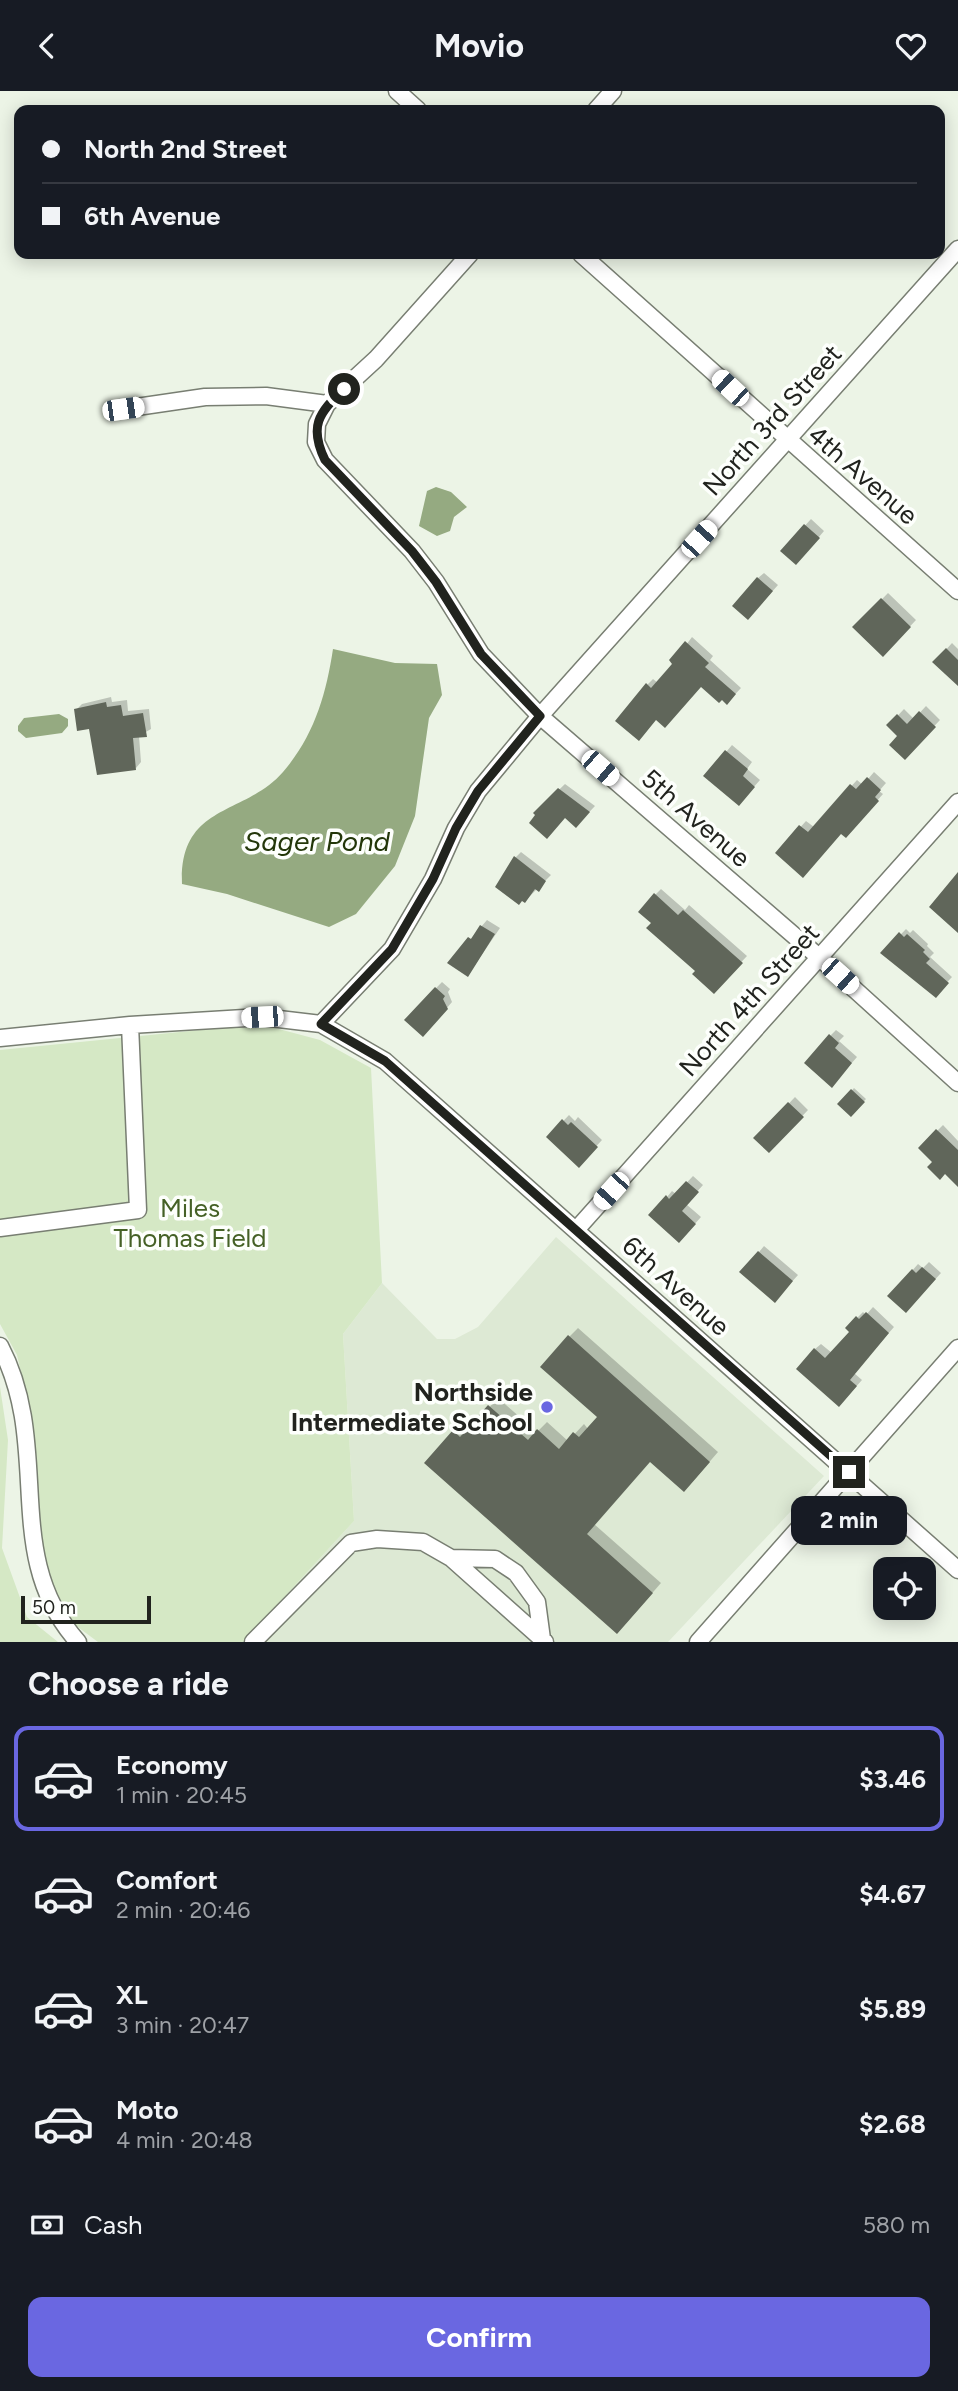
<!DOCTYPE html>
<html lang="en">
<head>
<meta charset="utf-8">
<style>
	body { margin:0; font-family:Figtree,sans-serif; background:#242831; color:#f1f3f6; height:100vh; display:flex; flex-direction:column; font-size:26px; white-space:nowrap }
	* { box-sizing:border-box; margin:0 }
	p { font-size:23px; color:#9ea1a6 }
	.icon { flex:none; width:38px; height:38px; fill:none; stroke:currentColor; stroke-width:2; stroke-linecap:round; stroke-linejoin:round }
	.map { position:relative; height:1551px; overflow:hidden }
	.sheet { display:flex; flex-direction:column; background:#171b24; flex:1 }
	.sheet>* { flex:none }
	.top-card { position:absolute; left:14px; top:14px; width:931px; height:154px; border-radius:14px; box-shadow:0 4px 18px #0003; display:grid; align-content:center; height:154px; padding:0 28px; background:#171b24 }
	.tools { position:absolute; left:873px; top:1466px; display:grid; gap:14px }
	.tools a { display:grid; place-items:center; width:63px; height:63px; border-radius:14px; background:#171b24; box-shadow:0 4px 18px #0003; font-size:35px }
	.scale { position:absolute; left:21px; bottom:18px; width:130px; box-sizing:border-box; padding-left:7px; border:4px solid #21231e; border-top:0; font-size:19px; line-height:24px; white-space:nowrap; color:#21231e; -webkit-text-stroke:5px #fdfffc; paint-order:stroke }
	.end { position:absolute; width:32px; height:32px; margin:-16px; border:9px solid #21231e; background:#fff; box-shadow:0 0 0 4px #fff }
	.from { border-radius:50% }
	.bubble { position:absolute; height:49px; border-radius:14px; background:#171b24; box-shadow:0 4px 18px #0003; font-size:23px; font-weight:700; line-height:49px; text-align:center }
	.car { position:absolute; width:21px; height:42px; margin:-21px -10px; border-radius:9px; box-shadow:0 0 5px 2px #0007; background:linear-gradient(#fff 24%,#345 0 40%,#fff 0 76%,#345 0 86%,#fff 0) }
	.top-card b { display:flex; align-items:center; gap:24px; height:66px; font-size:26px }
	.top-card b+b { border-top:2px solid #363941 }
	.top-card i { width:18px; height:18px; background:#f1f3f6 }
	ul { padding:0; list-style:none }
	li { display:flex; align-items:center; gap:21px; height:105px; margin:0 14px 10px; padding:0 14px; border:4px solid transparent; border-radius:14px }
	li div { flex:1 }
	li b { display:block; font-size:26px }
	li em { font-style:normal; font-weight:700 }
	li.current { border-color:#6a67e1 }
	li>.icon { width:63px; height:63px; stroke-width:1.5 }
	h2 { padding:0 28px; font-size:32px; line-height:84px }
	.pay { display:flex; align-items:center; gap:18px; height:77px; padding:0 28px; font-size:26px }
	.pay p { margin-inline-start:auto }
	.button { display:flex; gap:14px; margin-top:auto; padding:14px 28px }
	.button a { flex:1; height:80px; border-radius:14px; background:#6a67e1; color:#fff; font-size:28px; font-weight:700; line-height:80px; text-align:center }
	header { display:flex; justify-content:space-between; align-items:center; height:91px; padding:0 28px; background:#171b24; font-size:32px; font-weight:700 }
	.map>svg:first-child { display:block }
</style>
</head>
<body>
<header><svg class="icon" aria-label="back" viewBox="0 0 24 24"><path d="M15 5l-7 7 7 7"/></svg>Movio<svg class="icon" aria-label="heart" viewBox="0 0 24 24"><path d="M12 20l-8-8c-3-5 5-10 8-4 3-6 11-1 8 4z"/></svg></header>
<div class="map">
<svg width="958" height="1551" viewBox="0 0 958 1551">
	<rect width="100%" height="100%" fill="#ecf4e6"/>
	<path fill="#dde9d4" d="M556 1146 824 1385 668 1551H243L354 1430 343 1243 382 1192 437 1248H455L478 1236Z"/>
	<path fill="#d5e8c5" d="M220 937H275L320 949 371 977 382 1192 343 1243 354 1430 243 1551H98L59 1522 36 1484 28 1385 32 1330 17 1264 0 1233V959Z
		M0 1296 8 1349 2 1457 27 1526 58 1551H0Z"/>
	<path fill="#95aa81" d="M436 396 451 401 467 416 454 426 450 440 437 445 419 435 427 400Z
		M333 558 395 572 437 573 442 604 429 627 415 725 395 775 356 823 329 836 227 803 182 793C179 712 245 725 283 681 314 645 326 604 333 558Z
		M59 623 68 628V635L62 642 26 647 18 640V635L24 627Z"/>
	<path fill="#0003" d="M811 428 824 440 802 466 783 459Z
		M764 482 778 494 754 521 758 487Z
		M888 502 916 529 883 564 855 536Z
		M692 546 713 565 710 569 741 597 727 612 701 594 671 629 647 594 653 588 658 592Z
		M952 552 958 558V593L935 571Z
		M111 606 112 611 127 609 128 620 149 618 151 638 139 645 141 671 136 677 76 619 82 613Z
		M926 615 940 629 905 666 900 645 889 634 904 618 914 628Z
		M732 654 752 671 747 678 760 689 744 707 706 685Z
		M874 681 886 692 879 700 883 703 851 739 777 762 806 730 814 736 857 689 863 694Z
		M565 693 595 715 576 735 565 725 535 722Z
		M521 761 551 784 525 810 515 767Z
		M661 798 685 819 689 814 747 865 715 899 653 832 655 804Z
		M487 829 500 837 468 884 450 872Z
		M906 838 910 842 913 839 928 853 927 855 934 862 930 866 952 886 935 904 883 862Z
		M442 891 450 898 448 901 452 911 429 938 406 928Z
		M836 939 844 945 839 950 857 966 837 989 831 944Z
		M854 997 866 1008 851 1024 840 1013Z
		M795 1006 808 1019 769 1060 756 1047Z
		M569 1024 575 1030 578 1026 602 1049 579 1074 548 1046Z
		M943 1034 958 1050V1092L920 1057Z
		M693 1085 703 1094 686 1113 701 1126 685 1144 667 1106 672 1100 676 1103Z
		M764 1155 798 1184 780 1204 759 1161Z
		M929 1171 941 1182 912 1214 890 1205 918 1173 923 1177Z
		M873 1216 894 1236 854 1282 862 1289 845 1308 815 1258 821 1253 832 1262 851 1241 847 1237 863 1221 866 1224Z
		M578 1237 718 1361 693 1390 650 1369 594 1433 661 1492 626 1532 454 1341 463 1332 470 1337 498 1307 537 1341 547 1331 568 1350 584 1333 588 1338 599 1325 569 1246Z"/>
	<path fill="#60665a" d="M804 433 820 447 796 474 780 460Z
		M757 486 773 500 748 529 732 515Z
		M881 507 911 536 883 566 852 536Z
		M685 550 709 572 705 576 736 603 727 614 722 609 719 612 701 596 665 637 656 629 639 650 615 630 646 592 651 597 672 573 669 569Z
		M946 557 958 569V595L932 571Z
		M106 611 107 616 121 614 123 625 143 622 147 646 133 647 136 679 97 684 89 638 77 640 74 618Z
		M919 620 936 636 905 669 889 654 897 645 886 634 897 623 907 633Z
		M725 659 748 678 743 685 755 696 739 715 703 685Z
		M867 686 881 699 875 706 879 710 846 747 841 743 803 787 775 762 799 734 808 741 850 693 856 698Z
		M558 697 590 721 576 737 565 727 547 748 529 732 535 724 533 722Z
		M514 765 546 790 539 801 535 798 525 812 522 810 519 814 495 796Z
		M958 781V842L929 816Z
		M654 802 678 824 683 819 743 872 714 903 692 883 695 880 646 837 651 832 638 821Z
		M480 834 495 843 468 886 447 872 468 846 471 848Z
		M899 841 904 846 907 843 925 859 923 861 930 868 926 872 949 892 936 907 880 862Z
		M435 896 445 905 443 908 448 918 423 946 404 929Z
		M829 943 839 952 835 957 852 972 832 997 804 972Z
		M851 998 865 1011 851 1026 837 1013Z
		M788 1011 804 1026 769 1062 753 1047Z
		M562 1028 568 1034 571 1031 598 1056 579 1077 546 1046Z
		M936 1038 958 1059V1096L945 1083 940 1089 927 1076 932 1071 918 1057Z
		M686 1090 699 1101 682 1120 696 1133 679 1152 648 1124 666 1104 669 1108Z
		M758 1160 793 1190 775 1212 739 1181Z
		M922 1176 936 1188 906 1222 887 1205 912 1178 916 1182Z
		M866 1221 889 1242 850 1289 857 1295 839 1316 796 1278 814 1257 825 1267 849 1241 845 1237 856 1225 859 1228Z
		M568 1244 710 1371 684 1401 650 1371 587 1443 653 1502 617 1543 424 1372 453 1339 460 1346 488 1314 528 1349 537 1338 559 1358 573 1341 579 1346 597 1326 540 1276Z"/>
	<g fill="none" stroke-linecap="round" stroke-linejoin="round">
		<g stroke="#787e72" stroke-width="19">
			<path id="minor" d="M397 0 418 19
				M596 19 613 0
				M470 163 376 268 327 313 317 333 316 351 325 369 412 460 436 491 481 563 540 625 820 867 958 992
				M581 163 958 500
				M123 318 205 306 266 305 327 313
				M321 933 392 858 433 788 456 737 478 700 540 625 958 158
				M0 947 130 934 262 926 321 933 385 970 958 1479
				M0 1137 138 1119 130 934
				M576 1139 958 711
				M0 1255C54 1358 0 1464 78 1551
				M451 1467 542 1548
				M253 1551 351 1452 377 1448 423 1451 451 1467 495 1468 516 1482 537 1511 542 1548 545 1551
				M698 1551 958 1257"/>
		</g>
		<use href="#minor" stroke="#fff" stroke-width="16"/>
	</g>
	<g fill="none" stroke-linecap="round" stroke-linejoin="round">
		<path stroke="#21231e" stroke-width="9" d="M344 298C318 322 309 336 325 369L412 460 436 491 481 563 540 625 478 700 456 737 433 788 392 858 321 933 385 970 849 1381"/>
	</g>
	<circle fill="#6a67e1" stroke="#fdfffc" stroke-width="2.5" cx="547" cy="1316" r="7"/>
	<g text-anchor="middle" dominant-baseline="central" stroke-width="7" stroke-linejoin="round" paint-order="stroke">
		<g font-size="26" fill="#21231e" stroke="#fdfffc">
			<text transform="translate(772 329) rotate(-48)">North 3rd Street</text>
			<text transform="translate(863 384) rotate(41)">4th Avenue</text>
			<text transform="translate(696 727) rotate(41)">5th Avenue</text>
			<text transform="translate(749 909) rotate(-48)">North 4th Street</text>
			<text transform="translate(676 1195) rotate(42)">6th Avenue</text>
		</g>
		<g font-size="26" fill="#456126" stroke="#fdfffc">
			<text x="190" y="1117">Miles<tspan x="190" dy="30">Thomas Field</tspan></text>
		</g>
		<g font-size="26" font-weight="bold" fill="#21231e" stroke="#fdfffc" text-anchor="end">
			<text x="533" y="1301">Northside<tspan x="533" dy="30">Intermediate School</tspan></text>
		</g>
		<g font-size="28" font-style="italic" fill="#233709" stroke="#fdfffc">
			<text x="317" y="750">Sager Pond</text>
		</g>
	</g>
</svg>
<div class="tools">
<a><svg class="icon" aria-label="locate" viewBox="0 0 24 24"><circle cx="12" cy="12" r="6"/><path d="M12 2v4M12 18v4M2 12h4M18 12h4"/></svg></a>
</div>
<div class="scale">50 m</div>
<i class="end from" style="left:344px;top:298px"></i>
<i class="end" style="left:849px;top:1381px"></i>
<div class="bubble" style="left:791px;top:1405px;width:116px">2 min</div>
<i class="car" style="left:730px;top:297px;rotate:313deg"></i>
<i class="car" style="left:123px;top:318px;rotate:82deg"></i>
<i class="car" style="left:699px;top:448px;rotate:42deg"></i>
<i class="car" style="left:600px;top:677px;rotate:131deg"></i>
<i class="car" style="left:840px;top:885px;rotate:132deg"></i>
<i class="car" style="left:262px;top:926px;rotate:267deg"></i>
<i class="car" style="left:611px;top:1100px;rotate:222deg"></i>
<div class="top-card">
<b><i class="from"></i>North 2nd Street</b>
<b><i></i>6th Avenue</b>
</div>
</div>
<section class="sheet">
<h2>Choose a ride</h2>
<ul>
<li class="current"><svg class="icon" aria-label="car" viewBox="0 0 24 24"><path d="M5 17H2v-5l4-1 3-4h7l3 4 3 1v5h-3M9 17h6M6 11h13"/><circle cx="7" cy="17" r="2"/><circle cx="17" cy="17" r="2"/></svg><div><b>Economy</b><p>1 min · 20:45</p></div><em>$3.46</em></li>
<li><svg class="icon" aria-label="car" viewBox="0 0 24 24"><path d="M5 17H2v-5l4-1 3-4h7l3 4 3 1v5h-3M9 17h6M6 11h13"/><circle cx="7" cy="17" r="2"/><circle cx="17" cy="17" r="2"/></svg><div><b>Comfort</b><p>2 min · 20:46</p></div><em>$4.67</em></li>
<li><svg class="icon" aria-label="car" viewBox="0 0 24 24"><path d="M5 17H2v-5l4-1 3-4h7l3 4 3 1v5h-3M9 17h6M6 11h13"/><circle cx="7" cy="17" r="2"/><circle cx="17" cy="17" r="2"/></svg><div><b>XL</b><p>3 min · 20:47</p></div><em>$5.89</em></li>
<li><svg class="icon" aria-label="car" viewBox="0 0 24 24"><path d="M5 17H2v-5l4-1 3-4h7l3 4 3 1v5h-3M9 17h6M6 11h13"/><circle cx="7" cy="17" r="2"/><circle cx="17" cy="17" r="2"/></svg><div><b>Moto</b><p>4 min · 20:48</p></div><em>$2.68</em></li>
</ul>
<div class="pay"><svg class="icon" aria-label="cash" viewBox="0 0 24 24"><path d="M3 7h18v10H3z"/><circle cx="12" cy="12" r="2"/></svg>Cash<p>580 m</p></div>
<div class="button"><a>Confirm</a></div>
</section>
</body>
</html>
